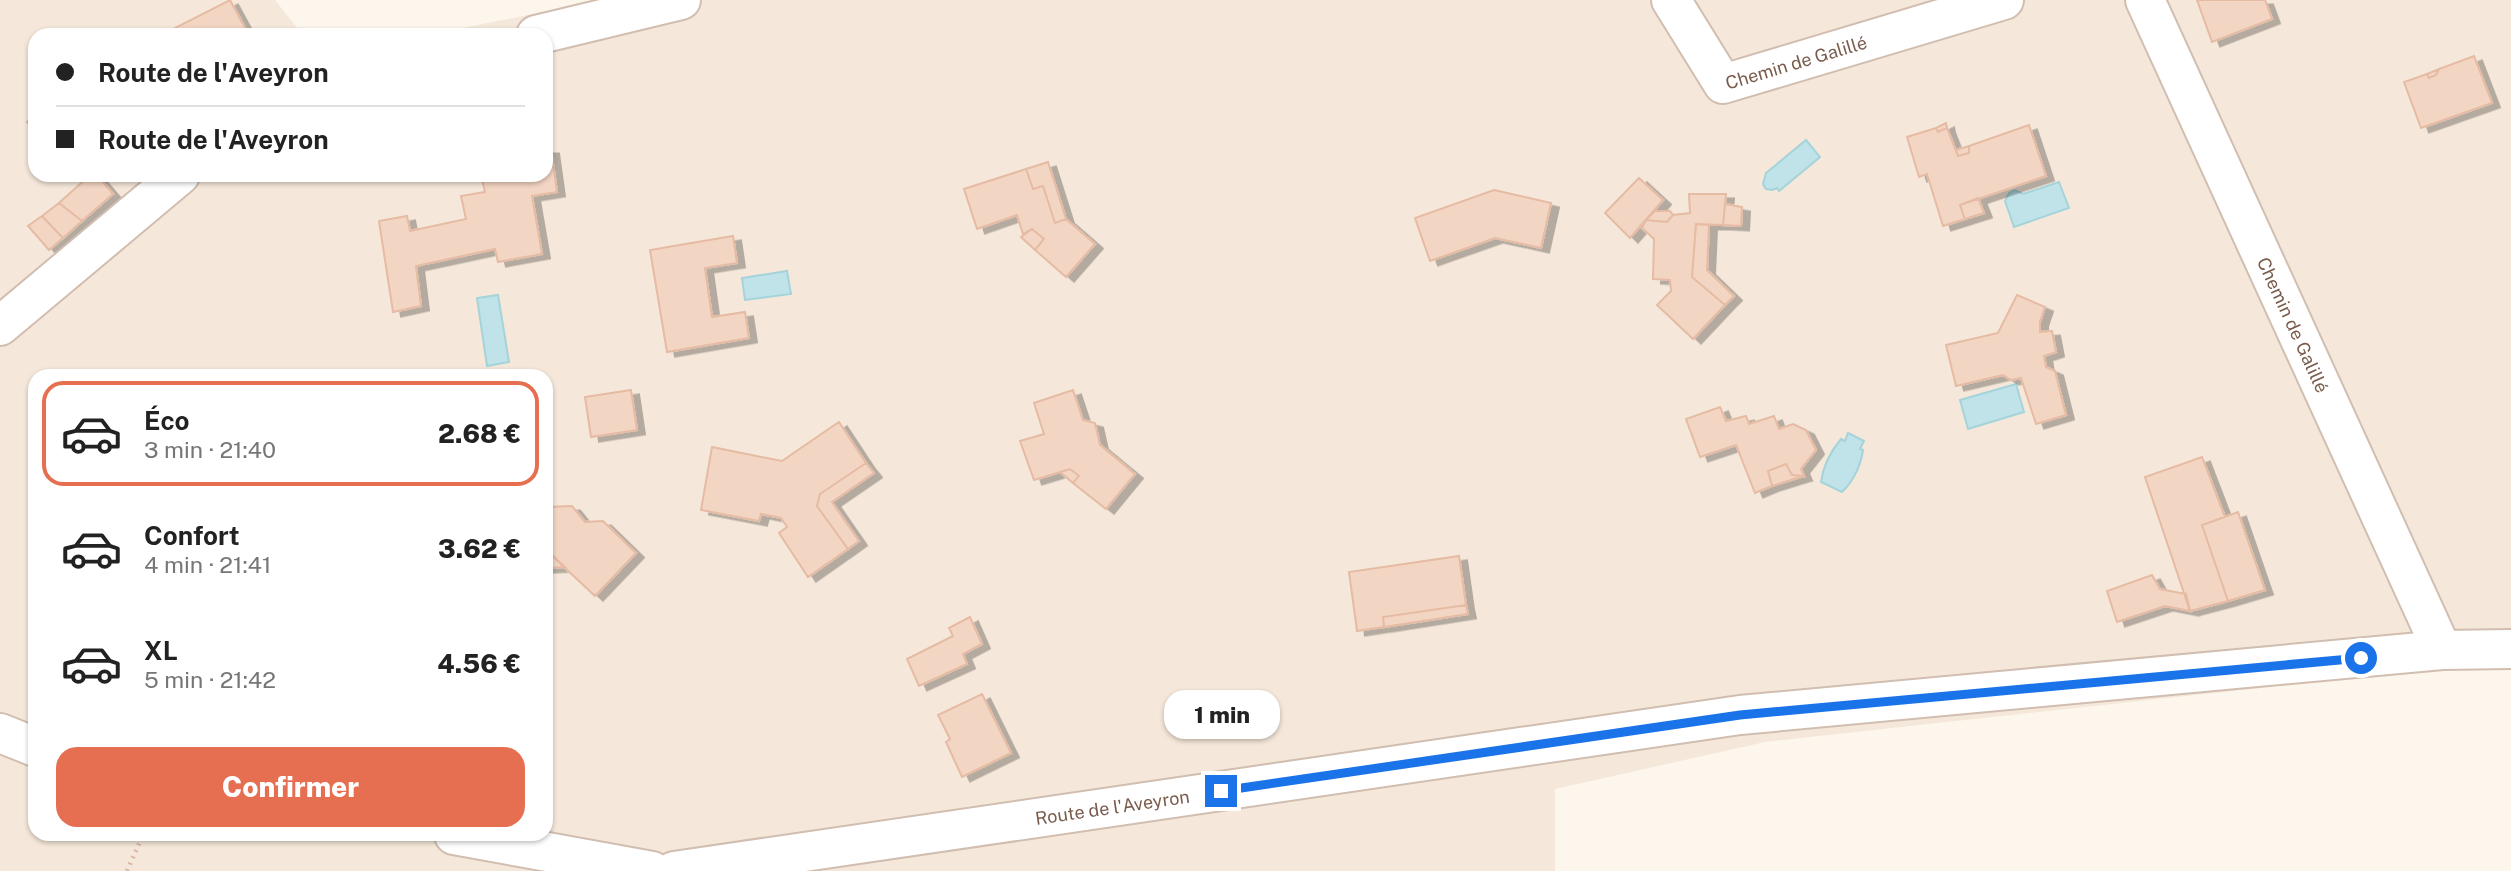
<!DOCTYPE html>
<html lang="fr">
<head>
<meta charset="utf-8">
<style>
	body { margin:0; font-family:"Public Sans",sans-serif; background:#f6f6f6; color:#222; height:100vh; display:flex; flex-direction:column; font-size:26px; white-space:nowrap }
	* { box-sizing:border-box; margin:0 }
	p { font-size:23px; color:#767676 }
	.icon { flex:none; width:38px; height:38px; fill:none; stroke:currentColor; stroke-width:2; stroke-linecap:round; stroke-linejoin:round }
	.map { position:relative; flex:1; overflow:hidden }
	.panel { position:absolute; left:28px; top:369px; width:525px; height:472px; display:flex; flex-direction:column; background:#fff; border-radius:21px; box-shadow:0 2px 5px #0004 }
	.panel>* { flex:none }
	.guide { position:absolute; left:28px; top:28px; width:525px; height:154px; border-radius:21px; box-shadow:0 2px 5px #0004; display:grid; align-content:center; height:154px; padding:0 28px; background:#fff }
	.end { position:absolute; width:32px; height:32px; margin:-16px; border:9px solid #1a73e8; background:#fff; box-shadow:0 0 0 4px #fff }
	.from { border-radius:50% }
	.bubble { position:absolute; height:49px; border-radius:21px; background:#fff; box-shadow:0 2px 5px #0004; font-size:23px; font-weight:800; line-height:49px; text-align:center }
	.guide b { display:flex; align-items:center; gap:24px; height:66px; font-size:26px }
	.guide b+b { border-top:2px solid #e0e0e0 }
	.guide i { width:18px; height:18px; background:#222 }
	ul { padding:12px 0 0; list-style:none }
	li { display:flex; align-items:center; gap:21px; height:105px; margin:0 14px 10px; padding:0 14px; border:4px solid transparent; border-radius:21px }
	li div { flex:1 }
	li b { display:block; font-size:26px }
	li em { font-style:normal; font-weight:800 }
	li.on { border-color:#e76f51 }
	li>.icon { width:63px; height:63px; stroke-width:1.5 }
	.button { display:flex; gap:14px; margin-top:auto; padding:14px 28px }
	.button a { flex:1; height:80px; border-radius:21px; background:#e76f51; color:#fff; font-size:28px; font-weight:800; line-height:80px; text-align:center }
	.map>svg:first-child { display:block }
</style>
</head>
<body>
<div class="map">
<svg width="2511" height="871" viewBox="0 0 2511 871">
	<defs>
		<filter id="shadow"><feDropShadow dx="8" dy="4.5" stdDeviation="0" flood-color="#0004"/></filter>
	</defs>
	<rect width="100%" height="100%" fill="#fdf6ec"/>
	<path fill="#f5e8da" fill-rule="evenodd" d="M0 0H275L303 35H35V175H546V35H428L602 0H2511V668L2470 665 1765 742 1555 789V871H0ZM35 376H546V835H35Z"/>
	<path fill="#bfe3e8" stroke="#a5d3da" stroke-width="2" d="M1806 140 1820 157 1779 191 1777 188 1772 190 1766 189 1763 184 1766 173Z
		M2059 182 2069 208 2014 227 2005 201 2009 193 2015 190 2023 194Z
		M787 271 791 294 745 300 742 278Z
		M498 295 509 362 487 366 477 298Z
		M2016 384 2024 412 1968 429 1960 400Z
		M1848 433 1864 441 1860 449 1863 450C1861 465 1853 482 1842 492L1821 482C1823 466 1831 451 1841 439L1845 441Z"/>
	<path fill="#f3d5c3" stroke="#e6bba3" stroke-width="2" filter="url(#shadow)" d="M230 0 249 35H172L169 31Z
		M2197 0H2265L2272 19 2212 42Z
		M2474 56 2492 103 2421 128 2404 82 2427 74 2429 78 2436 75 2439 69Z
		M2439 69 2436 75 2429 78 2427 74Z
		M35 116V132L27 122Z
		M1946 123 1947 128 1938 132 1936 128Z
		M2029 125 2046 176 1960 205 1965 219 1943 226 1927 174 1919 177 1907 137 1936 128 1938 132 1947 128 1958 156 1969 153V146Z
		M1969 146V153L1958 156 1956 150Z
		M546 149H551L557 192 532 196 542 254 498 262 495 249 416 266 421 306 393 312 379 221 407 216 410 231 466 219 461 196 485 192 481 175H546Z
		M1048 162 1066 219 1055 223 1043 186 1033 189 1026 169Z
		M1026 169 1033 189 1043 186 1055 223 1066 219 1095 244 1066 277 1035 250 1044 239 1032 229 1023 234 1017 215 977 229 964 189Z
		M90 175H97L113 194 82 221 59 203Z
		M1639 178 1663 200 1630 238 1605 213Z
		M1494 190 1551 203 1541 248 1495 238 1430 261 1415 218Z
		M1689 194H1726L1723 225 1696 224 1692 277 1725 305 1693 339 1657 305 1671 291 1670 280 1653 279 1654 239 1642 228 1646 220 1667 222 1673 215 1690 213Z
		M1978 198 1984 213 1965 219 1960 205Z
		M59 203 82 221 63 238 42 216Z
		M1725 204 1742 207 1741 226 1723 225Z
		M1655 211H1670L1673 215 1667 222 1646 220Z
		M42 216 63 238 49 250 28 226Z
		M1696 224 1709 225 1707 270 1734 296 1725 305 1692 277Z
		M1032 229 1044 239 1035 250 1021 237Z
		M733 236 737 263 705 268 712 317 745 312 749 338 667 352 650 250Z
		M2017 295 2045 307 2040 322V332L2052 331 2056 352 2044 356 2046 367 2055 371 2066 415 2036 424 2021 378 2011 380 2003 375 1956 386 1946 345 1998 333Z
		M631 390 637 430 591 437 585 397Z
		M1073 390 1083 420 1095 423 1100 445 1135 474 1106 509 1073 483 1079 476 1070 469 1034 480 1020 441 1044 434 1034 403Z
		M1720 407 1726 421 1746 416 1749 424 1774 416 1779 429 1793 424 1806 430 1816 450 1801 469 1804 476 1792 475 1786 464 1768 471 1772 486 1755 493 1736 445 1700 457 1686 419Z
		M839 422 866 463 820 494 817 506 848 549 808 577 779 533 787 527 781 518 761 514 759 521 701 510 712 447 782 461Z
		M2202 457 2225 517 2202 525 2228 601 2190 611 2145 477Z
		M866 463 874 473 832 502 859 541 848 549 817 506 820 494Z
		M1786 464 1792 475 1804 476 1772 486 1768 471Z
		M1070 469 1079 476 1073 483 1060 472Z
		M572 506 585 522 603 521 636 553 595 596 546 550V507Z
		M2238 512 2265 590 2228 601 2202 525Z
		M546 550H547L565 567 546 568Z
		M1459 556 1466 605 1383 617 1384 627 1357 631 1349 572Z
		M2152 575 2160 589 2186 594 2190 611 2165 606 2117 622 2107 591Z
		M1466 605 1468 614 1384 627 1383 617Z
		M970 617 982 644 963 654 967 664 919 686 907 659 953 636 949 628Z
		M982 694 1011 753 962 777 946 742 950 739 938 715Z"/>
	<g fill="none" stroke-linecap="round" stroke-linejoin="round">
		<g stroke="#d1beb0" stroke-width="42">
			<g id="minor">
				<path id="s1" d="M1671 0 1723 84 2004 0"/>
				<path id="s2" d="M2145 0 2442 650"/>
				<path d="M536 35 681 0"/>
				<path d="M0 326 180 175"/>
				<path d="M0 733 35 747"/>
				<path d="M454 835 652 871"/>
				<path id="s3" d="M674 871 1740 715 2442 650 2511 649"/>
			</g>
		</g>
		<path stroke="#d9b8a5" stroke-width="4.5" stroke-dasharray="2 5" stroke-linecap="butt" d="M127 871 143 835"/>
		<use href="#minor" stroke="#fff" stroke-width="38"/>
	</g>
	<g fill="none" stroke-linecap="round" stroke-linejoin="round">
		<path stroke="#1a73e8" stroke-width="9" d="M1221 791 1740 715 2361 658"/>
	</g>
	<g text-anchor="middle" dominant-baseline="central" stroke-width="7" stroke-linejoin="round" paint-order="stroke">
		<g font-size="18" fill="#7a5c4d" stroke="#fffaf3">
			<text stroke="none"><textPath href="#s1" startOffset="175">Chemin de Galillé</textPath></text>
			<text stroke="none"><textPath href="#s2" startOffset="357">Chemin de Galillé</textPath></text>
			<text stroke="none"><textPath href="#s3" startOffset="443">Route de l'Aveyron</textPath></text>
		</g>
	</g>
</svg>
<i class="end from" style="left:2361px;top:658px"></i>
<i class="end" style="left:1221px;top:791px"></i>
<div class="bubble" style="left:1164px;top:690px;width:116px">1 min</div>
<div class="guide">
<b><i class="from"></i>Route de l'Aveyron</b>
<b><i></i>Route de l'Aveyron</b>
</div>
<section class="panel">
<ul>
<li class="on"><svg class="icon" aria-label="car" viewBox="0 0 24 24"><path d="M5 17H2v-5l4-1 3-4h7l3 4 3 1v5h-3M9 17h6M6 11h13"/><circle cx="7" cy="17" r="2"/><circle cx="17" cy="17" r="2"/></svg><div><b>Éco</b><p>3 min · 21:40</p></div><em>2.68 €</em></li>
<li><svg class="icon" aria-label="car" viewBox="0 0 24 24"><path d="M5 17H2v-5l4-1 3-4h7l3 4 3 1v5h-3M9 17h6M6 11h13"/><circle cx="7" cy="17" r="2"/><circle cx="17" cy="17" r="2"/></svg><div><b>Confort</b><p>4 min · 21:41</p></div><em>3.62 €</em></li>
<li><svg class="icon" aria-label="car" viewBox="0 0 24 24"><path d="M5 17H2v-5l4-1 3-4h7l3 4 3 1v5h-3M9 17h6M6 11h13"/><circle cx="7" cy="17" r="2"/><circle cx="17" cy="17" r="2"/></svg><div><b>XL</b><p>5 min · 21:42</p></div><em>4.56 €</em></li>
</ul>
<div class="button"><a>Confirmer</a></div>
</section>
</div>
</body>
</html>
